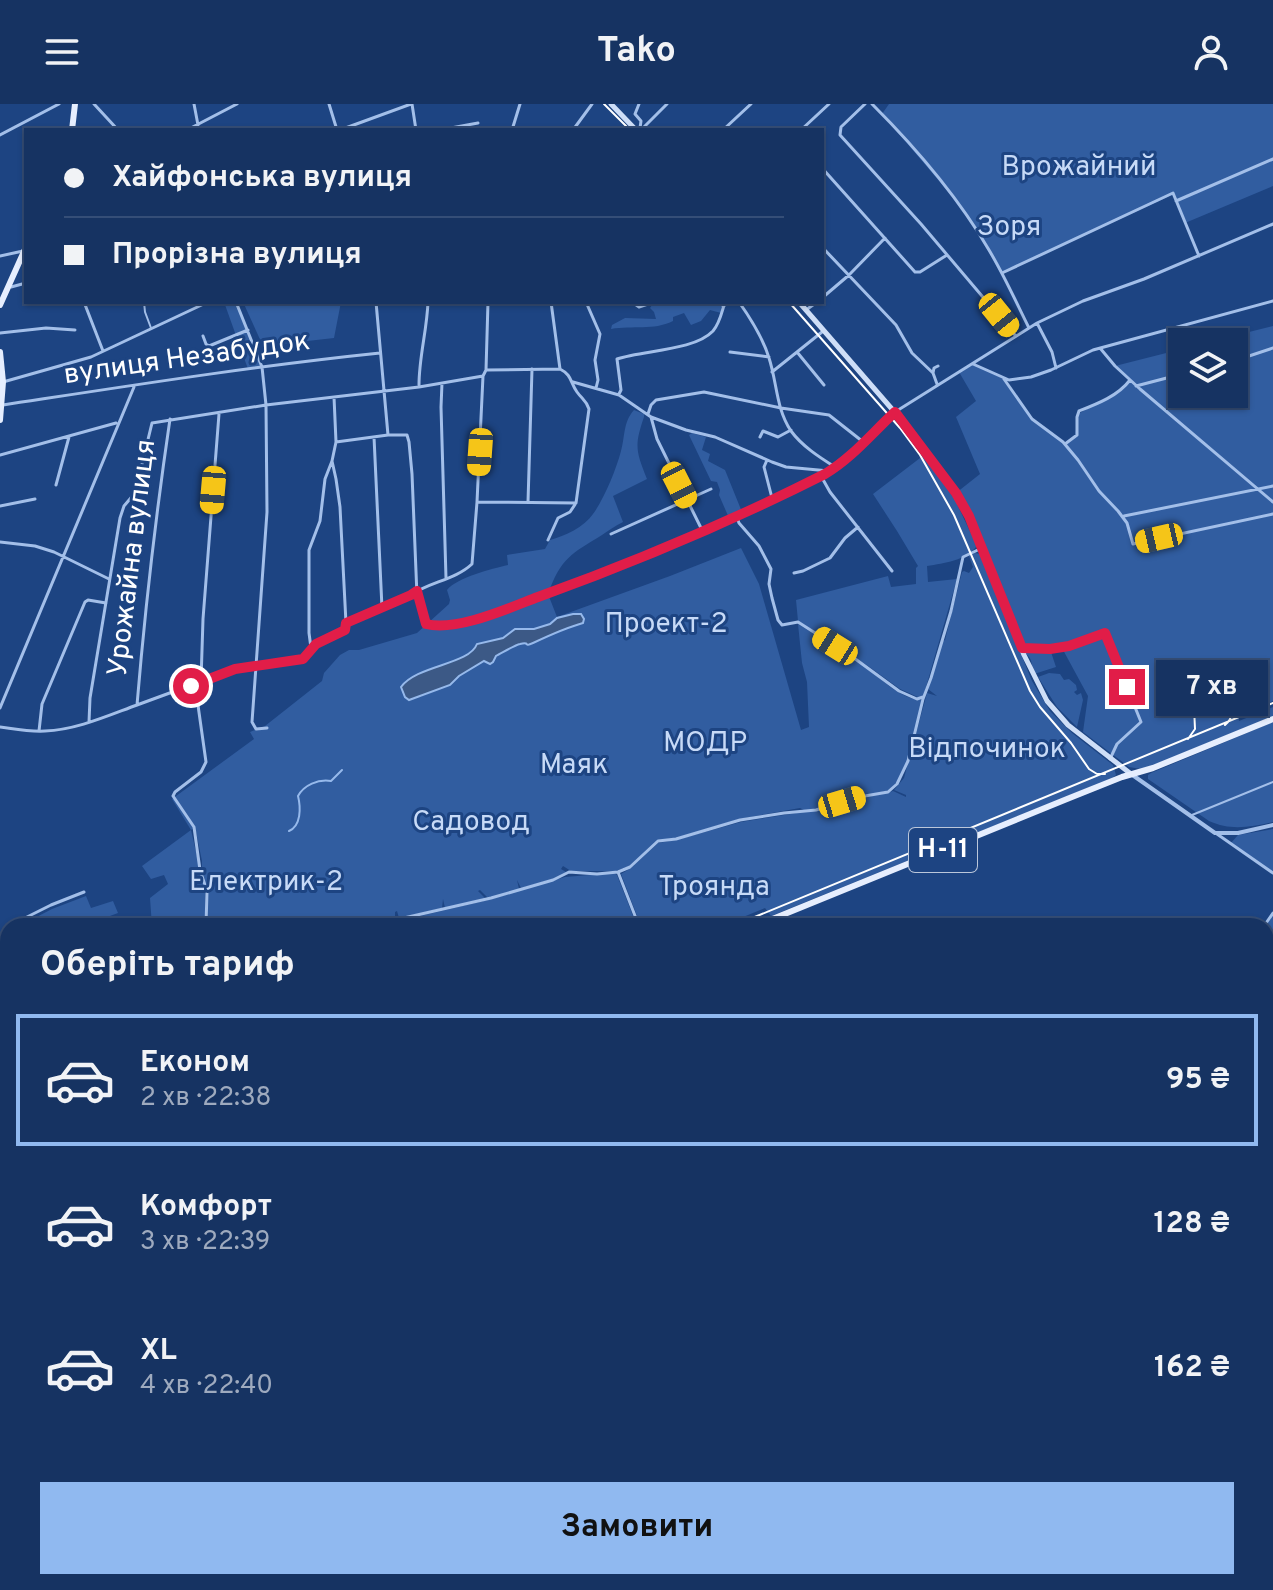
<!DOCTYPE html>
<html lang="uk">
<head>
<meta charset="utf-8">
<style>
	body { margin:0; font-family:Overpass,sans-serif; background:#233f6b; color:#f1f3f6; height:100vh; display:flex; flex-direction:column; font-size:30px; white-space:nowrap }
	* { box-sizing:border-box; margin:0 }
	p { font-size:26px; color:#9eaabe }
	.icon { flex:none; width:44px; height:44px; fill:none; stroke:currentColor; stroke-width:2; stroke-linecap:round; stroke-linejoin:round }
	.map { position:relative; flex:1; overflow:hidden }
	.panel { position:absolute; left:0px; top:814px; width:1274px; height:672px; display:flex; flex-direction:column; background:#163362; border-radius:24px 24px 0 0; box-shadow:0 2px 6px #0004,0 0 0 2px #354e77 }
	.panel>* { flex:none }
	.guide { position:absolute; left:24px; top:24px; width:800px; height:176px; border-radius:0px; box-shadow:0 2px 6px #0004,0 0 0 2px #354e77; display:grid; align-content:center; height:176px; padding:0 40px; background:#163362 }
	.fabs { position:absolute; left:1168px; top:224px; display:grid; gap:16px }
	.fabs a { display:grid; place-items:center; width:80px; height:80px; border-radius:0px; background:#163362; box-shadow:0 2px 6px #0004,0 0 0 2px #354e77; font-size:40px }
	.end { position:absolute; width:36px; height:36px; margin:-18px; border:10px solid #e11d48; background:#fff; box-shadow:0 0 0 4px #fff }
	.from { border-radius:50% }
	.bubble { position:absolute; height:56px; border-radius:0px; background:#163362; box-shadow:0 2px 6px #0004,0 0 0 2px #354e77; font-size:26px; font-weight:700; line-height:56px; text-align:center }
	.car { position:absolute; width:24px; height:48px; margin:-24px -12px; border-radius:10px; box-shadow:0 0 6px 2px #0007; background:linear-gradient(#f5c518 24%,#345 0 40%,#f5c518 0 76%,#345 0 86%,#f5c518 0) }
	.guide b { display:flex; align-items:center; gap:28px; height:76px; font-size:30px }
	.guide b+b { border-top:2px solid #354e77 }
	.guide i { width:20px; height:20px; background:#f1f3f6 }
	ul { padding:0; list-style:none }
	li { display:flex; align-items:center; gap:24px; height:132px; margin:0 16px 12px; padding:0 24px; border:4px solid transparent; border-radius:0px }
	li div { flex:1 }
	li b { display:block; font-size:30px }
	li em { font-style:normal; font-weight:700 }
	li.active { border-color:#90b9f0 }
	li>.icon { width:72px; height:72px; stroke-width:1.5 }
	h2 { padding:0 40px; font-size:36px; line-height:96px }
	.primary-button { display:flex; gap:16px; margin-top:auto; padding:16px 40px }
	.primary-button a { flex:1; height:92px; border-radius:0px; background:#90b9f0; color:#111; font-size:32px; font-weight:700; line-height:92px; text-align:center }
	header { display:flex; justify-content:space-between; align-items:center; height:104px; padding:0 40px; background:#163362; font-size:36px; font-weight:700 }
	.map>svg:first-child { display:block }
</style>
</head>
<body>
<header><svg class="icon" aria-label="menu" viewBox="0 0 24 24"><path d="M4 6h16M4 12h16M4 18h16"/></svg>Tako<svg class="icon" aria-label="person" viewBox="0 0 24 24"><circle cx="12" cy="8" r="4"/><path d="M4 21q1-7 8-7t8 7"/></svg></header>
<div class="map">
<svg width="1273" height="1486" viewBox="0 0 1273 1486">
	<rect width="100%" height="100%" fill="#1d4482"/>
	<path fill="#315da0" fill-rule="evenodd" d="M889 0H1273V82L1185 119 1174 90 1001 170 976 126 951 91 882 10Z
		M224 198H236L262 263 248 265Z
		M243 198H341L334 234 263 242Z
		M654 198H716L724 202 721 209 710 206 701 217 691 221 684 209 673 213V217C653 227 633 221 611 225L612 221 625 214 656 215 654 208 650 204Z
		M1273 222V597L1238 612 1239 617 1273 603V612L1156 660 1141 665 1129 663 1083 628 1088 592 1062 544 1050 545 1056 563 1034 570C1030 561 1035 555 1023 548L969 412 956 389 980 370 956 313 976 297 959 268 973 260 1004 275 1032 315 1065 340 1075 333 1078 310 1116 289 1130 277 1115 262 1182 245V290H1234V238H1209Z
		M634 306 644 310V313C634 342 636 347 647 375L613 392 623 418C615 422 609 426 602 431 571 450 561 454 548 490L557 513 670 472 741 444 759 480 801 626 809 623 807 578 802 559 798 520C820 534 841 547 863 561 881 574 899 595 922 596L908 656 900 674 890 686 816 705 804 706 800 704 739 715 676 734 658 736 629 762 616 767H571L563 762 561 765 566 768 552 775 521 784 517 776 519 785 488 794 480 786 478 787 485 794 445 804 443 795 442 804 399 814 397 807 395 808V815L366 822H351L350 818 349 822H208V787L202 766V757L195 723 191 726 205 787V822H152L150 794 168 780 164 771 151 775 142 762 191 726 172 695 254 635 250 628 265 622 322 577 324 569 340 551 349 546H359L417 529 449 500 450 496 447 486C458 473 491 465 508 461L507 451 545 445 550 436C565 432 584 423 593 410 604 395 616 366 621 347 625 333 623 318 634 306ZM573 510H581L576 521C561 523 547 532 534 538 525 543 532 539 522 540 513 540 495 553 491 559L484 557 459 572 450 581 420 593H405L401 583C417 560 468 562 477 540L503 534 515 525H534L550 520 557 514Z
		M692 329 706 333 702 346 710 350 708 357 725 366 742 408 729 414 719 391 720 386 717 378 711 377 689 331Z
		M924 351 955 396 977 442C964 457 945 459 927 462L928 478 957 475 924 590 920 594 900 585 868 562 798 517 796 496 888 472 891 483 916 480V464L918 462 897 427 873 390Z
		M975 449 980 450 1032 577 1050 607 1072 629 1113 661 1116 671 1112 674 771 812 765 804 721 822H641L621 770 631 764 658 739 676 736 741 718 803 708 893 687 906 693V691L894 686 904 674 927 589 937 592 928 585 943 537 945 536 962 468 964 467 969 469 973 463 969 452Z
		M1049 569 1060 570 1064 576 1069 575 1076 581 1077 586 1074 588 1077 591 1081 589 1083 596 1077 623 1057 603 1038 573Z
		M1273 618V718C1250 723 1231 727 1209 717L1148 675V671L1151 669Z
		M1273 725V769L1230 740 1238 731Z
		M614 769 617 771 637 822H378L488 796 565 773Z
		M86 792 91 804 113 797 118 809 83 822H19L52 805Z
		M1273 809V1283L1266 1286V822H1264Z
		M113 1478H237L236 1486H108Z
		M324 1478H975L958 1486H333Z"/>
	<path fill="#3c5986" stroke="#96b9eb" stroke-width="2" d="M573 510H581L584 515 583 519C565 524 550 531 533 539 522 544 532 537 520 540 515 541 502 549 496 552L493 558 490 560 484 557 459 572 450 581 409 596 405 593 401 583C417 561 469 561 477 540L503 534 515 525H534L550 520 557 514Z
		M1273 1283V1486H958L975 1478H1266V1286Z"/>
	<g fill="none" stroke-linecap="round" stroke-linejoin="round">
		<path stroke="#96b9eb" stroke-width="2" d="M289 727C301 722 301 704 298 692 304 681 318 675 331 677L342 666"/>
		<path stroke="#a3bfe9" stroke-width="2" d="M144 198 145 208 151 224
			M1192 711 1273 678"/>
		<path stroke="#a3bfe9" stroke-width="3" d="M94 0 118 26
			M194 0 198 21
			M329 0 337 26
			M412 0 416 26
			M639 0 635 10 641 17 640 24
			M865 0 841 23 840 31 921 120 1015 231
			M872 0C916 44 958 93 989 146 1004 171 1016 198 1029 224
			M187 26 237 0
			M319 26 329 24 336 26
			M340 26 411 0
			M440 26 478 19
			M512 26 520 0
			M573 26 592 0
			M641 26 667 0
			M723 26 751 0
			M801 26 829 0
			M0 31 59 0
			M822 64 915 168H920L947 151
			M1176 97 1273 55
			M822 143 896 221 912 249 933 269 937 280
			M0 152 23 147
			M1002 169 1173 89 1199 152
			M11 183 26 179
			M822 194 849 171 885 134
			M84 198 103 247
			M236 198 262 263 266 301 267 408 252 618 256 625 267 624
			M376 198 388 331
			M586 198 600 230 595 256 598 276 596 284
			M632 198 639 203 654 198
			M716 198 724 202
			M739 198C751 215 763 234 769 254 777 278 776 305 791 327 802 342 819 353 835 363
			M806 206 817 198
			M1037 219 1052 248 1056 264
			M0 229 46 224 75 226
			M203 232 206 240 209 242 248 226
			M1100 244 1115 262 1140 285 1273 398
			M730 248 769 253
			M797 248 824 281
			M1234 257 1273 244
			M973 260 1009 276 1031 273 1051 266 1093 246 1273 197
			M486 266 560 265
			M772 268 822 228
			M933 269 934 264 938 262
			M1004 275 1032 315 1063 338 1078 356 1099 387 1118 407 1127 419 1133 440 1273 410
			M3 278 91 253 208 198
			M573 278 619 291 651 313 686 326 715 333 772 358 786 363 829 367 859 343 895 308 1037 219 1083 197 1144 175 1273 120
			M442 279 441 303 446 474
			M419 281C419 253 427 226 428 198
			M1136 282 1182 270
			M619 290 621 286 617 255C643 246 694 247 713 227 720 219 722 207 725 198
			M3 301C128 282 254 262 380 249
			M648 310 651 301 656 296 704 288 781 304 829 311 862 337
			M651 313 657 335 702 426
			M374 333 382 504
			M760 333 763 327 778 333 791 326
			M336 338 388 331H407L409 338 412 370 417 492 425 518 428 521C472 524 523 499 563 484 617 463 670 440 722 417 758 401 794 386 828 368
			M1065 340 1077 331V313L1079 307C1097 300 1118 292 1130 276
			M0 351 116 319
			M767 356 764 363 772 394
			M821 372 830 388 892 467
			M56 381 69 333
			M477 398 576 399
			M528 398 532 265
			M0 402 35 395
			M736 411 739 419 759 442 771 465 769 480 772 494 778 516 782 521 798 518 854 554 899 587 917 595 923 593
			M1124 412 1273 382
			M611 430 711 385
			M548 436 558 414 570 408 576 399 589 305C586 296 582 295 577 288 570 278 572 271 560 265L551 198
			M0 438 35 442 54 448 109 475
			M794 469 803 467 830 454 845 434 858 423
			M346 519 411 491C429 478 455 476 472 460L477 398 483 272 486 266 488 198
			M312 543 344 527 346 519 340 403 336 375 332 357 336 338 334 293
			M1022 544 1050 545 1069 542 1105 529 1141 618 1117 640 1110 655
			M201 577 203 515 219 310
			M195 580 206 658 201 668 175 688 173 692 194 723 200 766 207 787 206 822
			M137 601 235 565 256 561 300 556 307 552 311 544 309 529V446L320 417 325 375 332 357
			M0 604 134 283
			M89 618 90 594 120 414 124 402 135 389 152 319 266 301 419 283 483 272
			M0 623C15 625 30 628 45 627 76 626 107 612 137 601 145 505 156 410 170 315
			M39 627 42 600 85 498 88 496 106 499
			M1217 730 1273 769
			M618 768 639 822
			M9 822 51 801 84 788
			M369 822 491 794 553 776 569 768 597 770 618 768 630 763 658 737 676 735 740 716 784 709 816 706 859 693 888 688 897 680 908 657 923 595 931 574 951 507 963 453 982 444
			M1264 822 1273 809
			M0 918 8 916
			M1266 1001 1273 999
			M1266 1138 1273 1141
			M1266 1157 1273 1153
			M0 1396 8 1389
			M328 1478 337 1486
			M668 1478 677 1486
			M509 1479 517 1486
			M110 1486 115 1478
			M182 1486 215 1478
			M233 1486 234 1478
			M500 1486 510 1478
			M549 1486 559 1478
			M599 1486 608 1478
			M647 1486 657 1478"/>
		<path stroke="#a3bfe9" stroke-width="4" d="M1131 670 1215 729H1238L1273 721"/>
		<path stroke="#cedef7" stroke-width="5" d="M611 0 636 26
			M799 198 898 312 956 389 969 412 1024 551 1047 597 1068 621 1131 670"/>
		<path stroke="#e6eefe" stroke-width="6" d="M72 26 75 0
			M0 201 26 143
			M0 248 3 278 0 316
			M755 822 1067 695 1122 673 1153 664 1273 615
			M0 951 8 961"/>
		<path stroke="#fff" stroke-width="2" d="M604 0 630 26
			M789 198 900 324 920 351 954 411 1030 587 1040 603 1071 639 1089 665 1097 670H1105
			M1188 635 1195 625 1194 603C1200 594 1211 589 1221 593 1232 600 1236 612 1225 621
			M733 822 1273 599"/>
		<path stroke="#fff" stroke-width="2" stroke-dasharray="14 6" stroke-linecap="butt" d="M1266 957 1273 955
			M0 1283 8 1291
			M0 1380 8 1374"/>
	</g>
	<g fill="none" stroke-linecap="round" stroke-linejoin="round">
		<path stroke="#e11d48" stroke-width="10" d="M191 582 235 565 303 555 316 540 345 526 346 519 411 491 417 487 426 520C456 528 509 504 538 493 635 458 732 417 825 370 852 354 872 329 895 308L956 389 969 412 1022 544 1050 545 1069 542 1105 529 1127 583"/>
	</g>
	<g text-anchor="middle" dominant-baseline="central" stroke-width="6" stroke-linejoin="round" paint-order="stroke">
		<rect fill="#1d4482" stroke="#bbc7da" stroke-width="2" x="909" y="724" width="68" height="44" rx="6"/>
		<g font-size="26" font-weight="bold" fill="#fff">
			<text x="943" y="746">Н-11</text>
		</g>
		<g font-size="28" fill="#c7daf7" stroke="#1d4482">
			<text x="1079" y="64">Врожайний</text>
			<text x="1009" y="124">Зоря</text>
			<text x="666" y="521">Проект-2</text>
			<text x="705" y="640">МОДР</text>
			<text x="987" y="646">Відпочинок</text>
			<text x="574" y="662">Маяк</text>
			<text x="471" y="719">Садовод</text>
			<text x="266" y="779">Електрик-2</text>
			<text x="714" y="784">Троянда</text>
		</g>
		<g font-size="28" fill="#fff" stroke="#1d4482">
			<text transform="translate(187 255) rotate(-8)">вулиця Незабудок</text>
			<text transform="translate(133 454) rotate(-83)">Урожайна вулиця</text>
		</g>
	</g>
</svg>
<div class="fabs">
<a><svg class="icon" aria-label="layers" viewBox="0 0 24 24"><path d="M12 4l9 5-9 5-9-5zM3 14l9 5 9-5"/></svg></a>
</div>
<i class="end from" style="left:191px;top:582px"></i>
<i class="end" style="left:1127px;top:583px"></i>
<div class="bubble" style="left:1156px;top:556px;width:112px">7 хв</div>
<i class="car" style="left:999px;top:211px;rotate:141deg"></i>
<i class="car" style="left:480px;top:348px;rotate:184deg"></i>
<i class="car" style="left:679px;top:381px;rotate:153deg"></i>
<i class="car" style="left:213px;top:386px;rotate:185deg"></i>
<i class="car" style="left:1159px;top:434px;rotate:257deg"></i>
<i class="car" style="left:835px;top:542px;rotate:302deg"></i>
<i class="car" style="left:842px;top:698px;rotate:73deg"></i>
<div class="guide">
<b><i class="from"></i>Хайфонська вулиця</b>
<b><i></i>Прорізна вулиця</b>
</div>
<section class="panel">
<h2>Оберіть тариф</h2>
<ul>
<li class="active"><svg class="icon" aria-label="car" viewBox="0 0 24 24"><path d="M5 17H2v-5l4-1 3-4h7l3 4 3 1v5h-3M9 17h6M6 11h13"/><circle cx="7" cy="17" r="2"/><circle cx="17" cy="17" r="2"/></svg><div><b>Економ</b><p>2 хв · 22:38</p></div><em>95 ₴</em></li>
<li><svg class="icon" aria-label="car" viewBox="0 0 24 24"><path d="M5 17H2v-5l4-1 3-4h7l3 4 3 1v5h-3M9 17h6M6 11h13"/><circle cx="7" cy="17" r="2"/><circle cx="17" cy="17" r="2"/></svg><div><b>Комфорт</b><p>3 хв · 22:39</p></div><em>128 ₴</em></li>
<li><svg class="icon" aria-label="car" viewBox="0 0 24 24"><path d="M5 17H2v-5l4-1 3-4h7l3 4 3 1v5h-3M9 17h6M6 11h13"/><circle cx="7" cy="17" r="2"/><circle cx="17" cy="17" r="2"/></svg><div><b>XL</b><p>4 хв · 22:40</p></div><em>162 ₴</em></li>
</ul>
<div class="primary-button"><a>Замовити</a></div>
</section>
</div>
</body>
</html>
